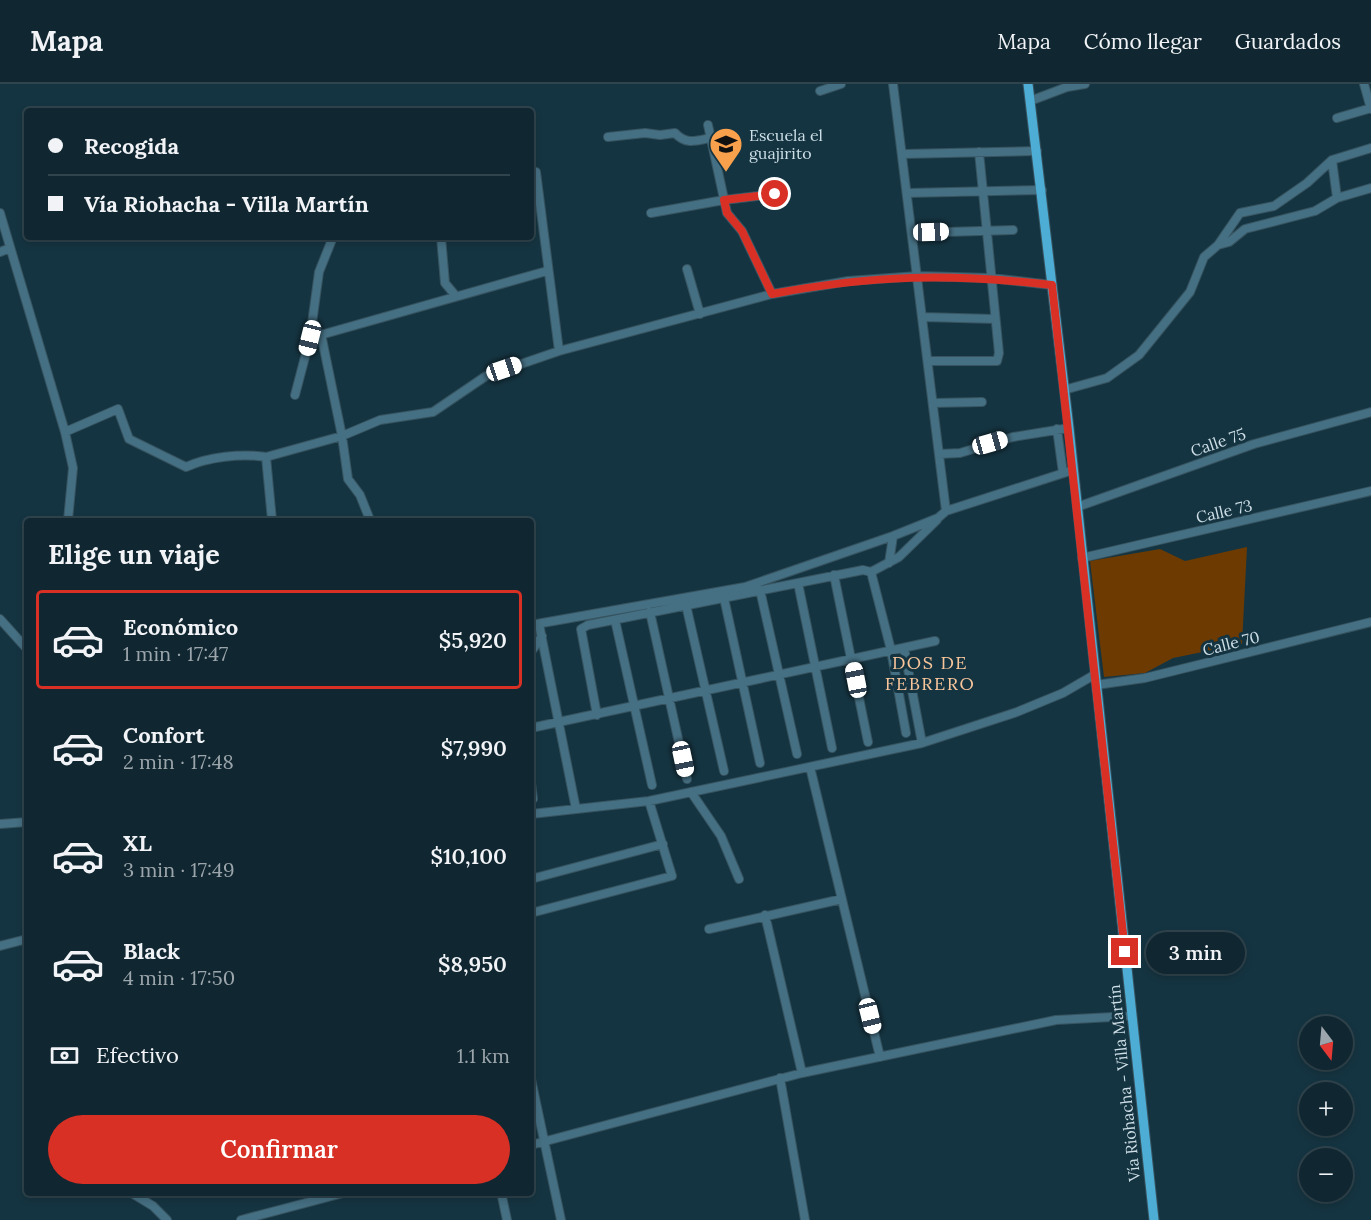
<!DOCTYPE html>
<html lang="es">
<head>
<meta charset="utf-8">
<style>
	body { margin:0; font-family:Lora,serif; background:#192f39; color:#f1f3f6; height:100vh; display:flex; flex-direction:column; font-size:22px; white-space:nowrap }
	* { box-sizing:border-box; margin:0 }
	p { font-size:20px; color:#9ca5ab }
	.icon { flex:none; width:33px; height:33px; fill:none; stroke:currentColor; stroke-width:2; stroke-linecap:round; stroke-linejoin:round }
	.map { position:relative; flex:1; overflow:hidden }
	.details { position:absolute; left:24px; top:434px; width:510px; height:678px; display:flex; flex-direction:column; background:#102731; border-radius:6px; box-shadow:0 3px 9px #0003,0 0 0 2px #30444d }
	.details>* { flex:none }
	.top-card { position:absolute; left:24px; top:24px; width:510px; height:132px; border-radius:6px; box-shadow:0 3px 9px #0003,0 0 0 2px #30444d; display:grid; align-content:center; height:132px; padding:0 24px; background:#102731 }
	.needle { width:39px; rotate:164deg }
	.fabs { position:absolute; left:1299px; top:932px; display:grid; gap:12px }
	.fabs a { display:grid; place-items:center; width:54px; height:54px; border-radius:50%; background:#102731; box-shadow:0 3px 9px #0003,0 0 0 2px #30444d; font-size:30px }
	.end { position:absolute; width:27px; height:27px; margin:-14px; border:8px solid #d93025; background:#fff; box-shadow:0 0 0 3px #fff }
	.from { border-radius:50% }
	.bubble { position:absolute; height:42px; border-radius:21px; background:#102731; box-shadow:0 3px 9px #0003,0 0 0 2px #30444d; font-size:20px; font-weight:600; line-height:42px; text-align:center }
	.car { position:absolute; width:18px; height:36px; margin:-18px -9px; border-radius:8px; box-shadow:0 0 4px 2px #0007; background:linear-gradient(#fff 24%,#345 0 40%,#fff 0 76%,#345 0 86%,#fff 0) }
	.top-card b { display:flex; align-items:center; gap:21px; height:57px; font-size:22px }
	.top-card b+b { border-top:2px solid #30444d }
	.top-card i { width:15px; height:15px; background:#f1f3f6 }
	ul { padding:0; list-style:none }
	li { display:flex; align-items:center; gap:18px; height:99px; margin:0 12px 9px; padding:0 12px; border:3px solid transparent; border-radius:6px }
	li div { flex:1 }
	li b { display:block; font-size:22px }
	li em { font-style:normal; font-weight:600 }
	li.current { border-color:#d93025 }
	li>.icon { width:54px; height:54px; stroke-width:1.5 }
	h2 { padding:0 24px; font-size:27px; line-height:72px }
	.pay { display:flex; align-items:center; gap:15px; height:66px; padding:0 24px; font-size:22px }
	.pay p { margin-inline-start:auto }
	.primary-button { display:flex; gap:12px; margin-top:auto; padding:12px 24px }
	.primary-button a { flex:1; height:69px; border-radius:36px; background:#d93025; color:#fff; font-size:24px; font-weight:600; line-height:69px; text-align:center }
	header { display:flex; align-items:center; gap:36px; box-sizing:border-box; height:84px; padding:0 30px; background:#102731; border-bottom:2px solid #30444d }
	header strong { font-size:28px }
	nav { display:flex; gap:33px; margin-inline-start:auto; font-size:21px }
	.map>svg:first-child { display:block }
</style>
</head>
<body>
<header>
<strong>Mapa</strong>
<nav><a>Mapa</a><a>Cómo llegar</a><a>Guardados</a></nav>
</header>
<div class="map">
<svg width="1371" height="1136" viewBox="0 0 1371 1136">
	<rect width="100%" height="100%" fill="#153441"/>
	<path fill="#6d3b02" d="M1247 463 1242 560 1173 574 1145 589 1104 593 1090 477 1160 465 1185 477Z"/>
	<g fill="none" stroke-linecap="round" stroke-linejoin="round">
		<g stroke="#36535f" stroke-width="10">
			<path id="minor" d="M893 0 946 427
				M1364 0 1371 25
				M820 7 841 0
				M1030 17 1067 3 1085 0
				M1337 34 1371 24
				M708 41 727 129 742 147 772 210
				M608 53 645 49 660 51 675 49C686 61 696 57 710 54
				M903 70 1037 67
				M1332 76 1337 114
				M536 88 559 267
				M908 109 1042 106
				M0 129 65 348 73 384 68 436
				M651 129 724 116 775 110
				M913 149 1013 146
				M441 153 445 199 455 211
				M1218 161 1229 158 1245 145 1315 127 1337 114 1371 104
				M0 168 10 164
				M687 185 700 230
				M923 233 995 235
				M321 250 342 352 348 395 360 411 370 436
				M310 254 547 187
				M928 277H997L999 269 979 68
				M1064 306 1107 294 1139 271 1190 208 1204 173 1218 161 1240 129 1274 122 1307 99 1332 76 1371 64
				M295 311 310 254 319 188 333 153
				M933 319 982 318
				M1057 345 1063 389
				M65 348 118 325 129 355 186 383C208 373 241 369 266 373L342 352 380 336 433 328 486 292 559 267 772 210 848 197 918 192 991 194 1052 201
				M939 370 960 369 1013 353 1069 344
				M266 373 272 436
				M1077 423 1254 360 1371 328
				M1082 474 1371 407
				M889 479 893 452
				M871 488 891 566 906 649
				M834 491 868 658
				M798 499 832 664
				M760 506 797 670
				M724 514 760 679
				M686 521 724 687
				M650 528 687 695
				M0 535 27 565
				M615 536 652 701
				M539 540 576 725
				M531 541 745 503 893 452 938 434 946 427 1073 386
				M904 564 922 659
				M531 568 542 552
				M1096 601 1145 594 1371 538
				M597 631 581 545 588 541 863 486 871 488 899 473 937 436
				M531 644 935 557
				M810 683 880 973
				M531 699 533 715
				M691 708 721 752 739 795
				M531 730 649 717 922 659 1017 628 1063 609 1094 591
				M0 740 27 738
				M531 795 663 760
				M531 829 672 792 649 717
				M765 831 802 989
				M709 845 842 815
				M0 862 27 855
				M780 994 805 1136
				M531 995 561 1136
				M531 1061 802 989 1056 936 1131 932
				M130 1108 153 1122 167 1136
				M501 1108 507 1136
				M241 1136 347 1108"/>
		</g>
		<g stroke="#36535f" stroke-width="11">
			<path id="major" d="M1028 0 1069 344 1154 1136"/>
		</g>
		<use href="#minor" stroke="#456f82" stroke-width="8"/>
		<use href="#major" stroke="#4eadd4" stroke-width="9"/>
	</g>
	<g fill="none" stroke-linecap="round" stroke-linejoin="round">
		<path stroke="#d93025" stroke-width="8" d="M775 110 724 116 727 129 742 147 772 210C872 191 951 189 1052 201L1125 868"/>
	</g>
	<defs>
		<g id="school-pin" transform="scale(1.725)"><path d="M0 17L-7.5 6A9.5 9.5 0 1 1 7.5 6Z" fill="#f9a04c" stroke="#153441"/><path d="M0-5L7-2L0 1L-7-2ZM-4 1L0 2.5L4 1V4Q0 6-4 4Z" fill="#111"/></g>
	</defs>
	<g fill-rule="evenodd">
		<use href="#school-pin" x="726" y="60"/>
	</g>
	<g text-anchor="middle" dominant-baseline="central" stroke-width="6" stroke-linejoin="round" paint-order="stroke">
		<g font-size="16" fill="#cddee6" stroke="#153441" text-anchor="start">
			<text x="749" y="51">Escuela el<tspan x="749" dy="18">guajirito</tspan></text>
		</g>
		<g font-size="16" fill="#cddee6" stroke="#153441">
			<text transform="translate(1218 358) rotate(-19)">Calle 75</text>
			<text transform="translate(1224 427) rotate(-13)">Calle 73</text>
			<text transform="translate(1231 559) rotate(-14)">Calle 70</text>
			<text transform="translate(1124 999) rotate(-96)">Vía Riohacha - Villa Martín</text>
		</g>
		<g font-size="18" letter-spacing="1.5" fill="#f9c69c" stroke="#153441">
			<text x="930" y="578">DOS DE<tspan x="930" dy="21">FEBRERO</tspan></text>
		</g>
	</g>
</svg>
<div class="fabs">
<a><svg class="needle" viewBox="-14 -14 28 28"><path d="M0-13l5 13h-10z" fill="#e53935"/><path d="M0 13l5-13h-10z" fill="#9ca5ab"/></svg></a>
<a>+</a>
<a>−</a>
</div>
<i class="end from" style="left:775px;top:110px"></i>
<i class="end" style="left:1125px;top:868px"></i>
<div class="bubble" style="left:1146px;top:848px;width:99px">3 min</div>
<i class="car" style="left:931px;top:148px;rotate:88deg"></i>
<i class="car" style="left:310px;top:254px;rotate:194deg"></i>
<i class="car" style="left:504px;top:285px;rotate:71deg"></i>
<i class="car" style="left:990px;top:359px;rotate:74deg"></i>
<i class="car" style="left:856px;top:596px;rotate:349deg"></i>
<i class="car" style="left:683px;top:675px;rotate:168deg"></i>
<i class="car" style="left:870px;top:932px;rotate:166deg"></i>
<div class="top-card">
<b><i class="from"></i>Recogida</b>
<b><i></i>Vía Riohacha - Villa Martín</b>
</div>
<section class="details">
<h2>Elige un viaje</h2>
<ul>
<li class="current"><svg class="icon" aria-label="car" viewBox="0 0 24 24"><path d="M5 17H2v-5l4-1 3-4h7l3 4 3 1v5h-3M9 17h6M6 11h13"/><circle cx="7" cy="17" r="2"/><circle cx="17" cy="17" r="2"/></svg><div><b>Económico</b><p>1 min · 17:47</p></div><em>$5,920</em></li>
<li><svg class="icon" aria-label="car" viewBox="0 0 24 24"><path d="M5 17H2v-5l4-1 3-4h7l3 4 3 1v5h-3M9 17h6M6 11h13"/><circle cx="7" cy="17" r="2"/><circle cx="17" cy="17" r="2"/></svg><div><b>Confort</b><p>2 min · 17:48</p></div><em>$7,990</em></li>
<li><svg class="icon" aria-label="car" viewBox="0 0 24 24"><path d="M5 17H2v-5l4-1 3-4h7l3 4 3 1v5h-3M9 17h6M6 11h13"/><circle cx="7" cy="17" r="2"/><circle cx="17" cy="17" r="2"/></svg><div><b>XL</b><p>3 min · 17:49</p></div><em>$10,100</em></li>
<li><svg class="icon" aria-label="car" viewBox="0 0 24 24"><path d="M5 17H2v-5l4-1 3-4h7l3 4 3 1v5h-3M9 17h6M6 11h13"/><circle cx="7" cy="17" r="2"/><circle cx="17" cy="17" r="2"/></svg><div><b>Black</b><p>4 min · 17:50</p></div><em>$8,950</em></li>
</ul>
<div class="pay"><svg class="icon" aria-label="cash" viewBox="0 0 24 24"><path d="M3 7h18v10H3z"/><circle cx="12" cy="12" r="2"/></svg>Efectivo<p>1.1 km</p></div>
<div class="primary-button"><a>Confirmar</a></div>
</section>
</div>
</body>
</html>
